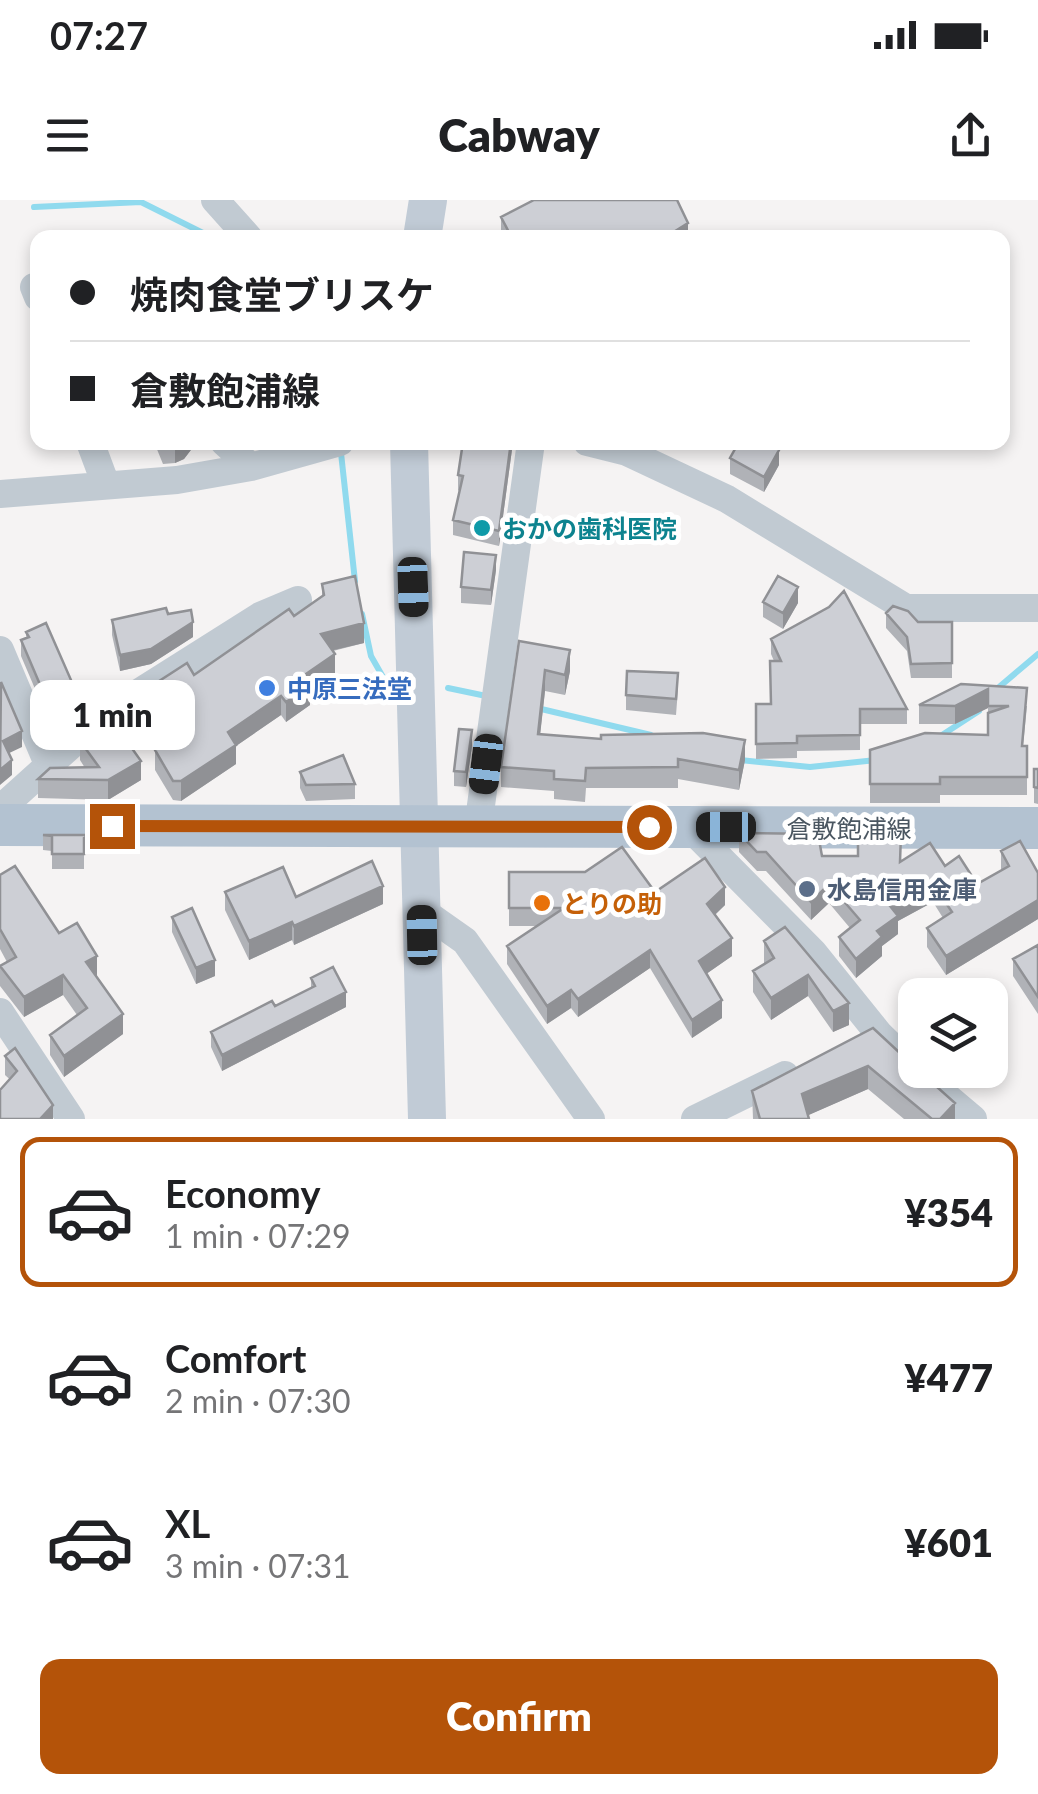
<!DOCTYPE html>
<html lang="en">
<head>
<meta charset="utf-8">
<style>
	body { margin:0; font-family:Lato,"Noto Sans JP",sans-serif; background:#f2f2f2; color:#202124; height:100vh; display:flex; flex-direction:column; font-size:38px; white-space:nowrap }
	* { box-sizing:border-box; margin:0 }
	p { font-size:32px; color:#757577 }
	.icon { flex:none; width:55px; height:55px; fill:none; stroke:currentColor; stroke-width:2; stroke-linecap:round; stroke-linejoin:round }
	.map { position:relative; height:919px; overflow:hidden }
	.details { display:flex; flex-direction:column; background:#fff; flex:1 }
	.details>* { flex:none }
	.banner { position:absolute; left:30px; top:30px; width:980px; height:220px; border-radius:20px; box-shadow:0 5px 15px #0003; display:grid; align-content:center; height:220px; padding:0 40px; background:#fff }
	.controls { position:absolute; left:898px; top:778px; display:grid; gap:20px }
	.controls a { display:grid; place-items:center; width:110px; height:110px; border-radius:20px; background:#fff; box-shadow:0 5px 15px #0003; font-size:50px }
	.end { position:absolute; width:45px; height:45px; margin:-22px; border:12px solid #b45309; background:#fff; box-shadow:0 0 0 5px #fff }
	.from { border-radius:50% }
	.bubble { position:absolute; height:70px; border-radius:20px; background:#fff; box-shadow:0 5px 15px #0003; font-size:32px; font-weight:800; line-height:70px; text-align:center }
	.car { position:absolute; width:30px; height:60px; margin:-30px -15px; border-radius:12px; box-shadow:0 0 8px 2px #0007; background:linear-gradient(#222 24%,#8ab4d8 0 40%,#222 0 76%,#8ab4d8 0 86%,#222 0) }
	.banner b { display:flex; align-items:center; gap:35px; height:95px; font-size:38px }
	.banner b+b { border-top:2px solid #e0e0e0 }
	.banner i { width:25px; height:25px; background:#202124 }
	ul { padding:18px 0 0; list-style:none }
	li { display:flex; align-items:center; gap:30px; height:150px; margin:0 20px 15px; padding:0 20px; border:5px solid transparent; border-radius:20px }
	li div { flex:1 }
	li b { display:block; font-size:38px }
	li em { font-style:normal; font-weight:800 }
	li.on { border-color:#b45309 }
	li>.icon { width:90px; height:90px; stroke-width:1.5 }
	.cta { display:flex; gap:20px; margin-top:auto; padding:20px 40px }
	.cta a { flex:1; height:115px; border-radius:20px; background:#b45309; color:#fff; font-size:40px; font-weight:800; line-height:115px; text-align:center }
	.status { display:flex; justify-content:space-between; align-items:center; height:70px; padding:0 50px; background:#fff; direction:ltr }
	.status svg { height:28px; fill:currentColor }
	header { display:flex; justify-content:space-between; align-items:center; height:130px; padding:0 40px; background:#fff; font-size:45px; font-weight:800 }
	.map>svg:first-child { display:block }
</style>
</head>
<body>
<div class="status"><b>07:27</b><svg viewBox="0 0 49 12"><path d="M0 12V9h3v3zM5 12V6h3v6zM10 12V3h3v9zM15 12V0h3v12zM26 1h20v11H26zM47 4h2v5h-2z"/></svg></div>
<header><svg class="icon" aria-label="menu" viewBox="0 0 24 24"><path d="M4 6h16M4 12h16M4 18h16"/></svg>Cabway<svg class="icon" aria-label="share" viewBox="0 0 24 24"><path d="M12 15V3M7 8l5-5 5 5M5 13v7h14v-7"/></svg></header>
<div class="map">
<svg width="1038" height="919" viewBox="0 0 1038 919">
	<rect width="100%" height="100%" fill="#f5f3f3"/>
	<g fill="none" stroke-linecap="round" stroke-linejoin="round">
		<path stroke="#90daee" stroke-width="6" d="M34 7 141 2 213 38
			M341 253 355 381
			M362 414 371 456 383 477
			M448 488 491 497
			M992 493 1038 454
			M537 508 651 535
			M939 537 979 511
			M740 560 810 567 876 560"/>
		<path stroke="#c1cad2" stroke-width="28" d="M215 0 249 38
			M34 87 38 97
			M90 242 106 285
			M224 242 251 267
			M587 242 627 252 727 299 906 408H1038
			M0 294 177 280 251 267 340 242
			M0 450 48 564
			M0 609 108 512 260 416 298 400
			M478 627 531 242
			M689 627 813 752 879 834 915 869
			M421 710 465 741 591 919
			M0 812 71 919
			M928 881 973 919
			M695 919 785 875"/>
		<path stroke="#c1cbd6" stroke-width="38" d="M422 38 428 0
			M409 242 427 919"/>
		<path stroke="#b3c2d1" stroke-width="42" d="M0 625 1038 628"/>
	</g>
	<path fill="#b0b2b7" d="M501 17 688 38H501Z
		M154 242H197L184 259 175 263 163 264Z
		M513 242 499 346 453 335V320L459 291 458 290V275L488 244Z
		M730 258 779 265 764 292 730 274Z
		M496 370 491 405 461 403V387Z
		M322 384 364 443 333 451 335 473 310 491V505L286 522 281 515 236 546V564L181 601 173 600 155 570V550L178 537 168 521 130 546 141 580 108 600 38 598V579L85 568 80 560V541L294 416 322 397Z
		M763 402 798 403 783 429 763 417Z
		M886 413 918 422H952V478H911L907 451 886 428Z
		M168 414 193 437 151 464 120 471 112 435V420Z
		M26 432 78 511 50 524 21 456V440L26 438Z
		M771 439 907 509V524H860V550L797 551V558L756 559V504H770L774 461 771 454Z
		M519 441 570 471 565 495 545 491 540 534 745 560 739 590 678 579V588H586L585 602 554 599V591L501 587V567Z
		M678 489 676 515 626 510V495Z
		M919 505 1027 506 1023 546H1027V595H940V603H870V550L988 535V508L955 524H919Z
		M472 546 466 587 454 586V571Z
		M1034 569H1038V604L1034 603Z
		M300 572 355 584V599L306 601 300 588Z
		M739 633 822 656 945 666 977 684 1001 670V651L1038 673V719L946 775 927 747V728L943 718 933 702 898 721V734L882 746V756L856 778 839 756V737L850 728 829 703 811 720 766 671H757L739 652Z
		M43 635H91V650L84 654V669H52V651L43 650Z
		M509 672 655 692 725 705 715 715 732 756 706 774 722 818 692 838 650 768 578 817 571 808 547 824 507 764V746L537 726H509Z
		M0 675 59 733 96 776 123 834 64 877 50 855V835L77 815 63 795 24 817 0 786V766L7 762 0 749Z
		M225 692 296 697 383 704 294 745 292 740 249 760 225 710Z
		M172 717 215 776 196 784 172 732Z
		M785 727 849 825 833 832 808 796 771 820 753 792V771L764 764V741Z
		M1038 745V814L1013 776V759Z
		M311 778 346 807 222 871 211 847V832L275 806 311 788Z
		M873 828 955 919H904L868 889 808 915 809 919H753L752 891Z
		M15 848 53 919 5 875V856Z"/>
	<path fill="#909195" d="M688 23V38H664Z
		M197 242 184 259 175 263V247L184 243Z
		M511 242H513L499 346V331Z
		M779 250V265L764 292V277Z
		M496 355V370L491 405V390Z
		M798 387V403L783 429V413Z
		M193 422V437L151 464 120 471V455Z
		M364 423V443L321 453V434Z
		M570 450V471L565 495V475Z
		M335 454V473L310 491V505L286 522V502L303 476Z
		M545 470V491L538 554V534Z
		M988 489V508L955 524V506Z
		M78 496V511L50 524V508Z
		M281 496V515L236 546V564L181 601V581L228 532Z
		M168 502V521L121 553V533Z
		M472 530V546L466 587V572Z
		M22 531V547L3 556V541Z
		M745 540V560L739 590V570Z
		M12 560V575L0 585V570Z
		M141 561V580L108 600V580Z
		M91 635V650L84 654V638Z
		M829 684V703L811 720V702Z
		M933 684V702L898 721V734L882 746V756L856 778V759L877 731 890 706Z
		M383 686V704L294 745V726Z
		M725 687V705L707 722V704Z
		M1038 700V719L946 775V756Z
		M292 722V740L249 760V741Z
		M732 738V756L699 779V761Z
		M650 750V768L578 817V799Z
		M97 756V776L86 762Z
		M215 760V776L196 784V768Z
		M63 775V795L24 817V797Z
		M808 775V796L771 820V798Z
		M571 790V808L547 824V806Z
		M346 792V807L222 871V855Z
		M722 800V818L692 838V820Z
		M849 803V825L833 832V811Z
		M123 814V834L64 877V856Z
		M868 866V889L802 918V894Z
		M955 903V919H940Z
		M53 905V919H40Z"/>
	<path fill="#cdcfd5" stroke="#909195" stroke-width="2.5" d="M534 0H677L688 23 664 38H512L501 17Z
		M161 242H185L175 247 163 248Z
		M463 242H511L499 331 453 320 463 276 458 275Z
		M739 242H765L779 250 764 277 730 258Z
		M464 352 496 355 491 390 461 387Z
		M355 376 364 423 321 434 335 454 303 476 310 486 286 502 281 496 228 532 236 545 181 581H173L155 550 186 533 168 502 121 533 141 561 108 580 38 579 50 568 99 567 80 541 119 507 187 463 194 475 289 409 294 416 324 395 322 384Z
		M778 376 798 387 783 413 763 402Z
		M844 391 907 509H860V535L797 536V543L756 544V504H771L770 461H781L771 439 829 407Z
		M893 406 908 411 918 422H952V463L911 464 907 437 886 413Z
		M166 408 168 414 191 410 193 422 151 449 120 455 112 420Z
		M46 423 78 496 50 508 21 440 29 437 26 432Z
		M519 441 570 450 565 475 545 470 538 534 601 539V535L703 533 745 540 739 570 678 559V567L586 568 585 581 554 579V571L501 567Z
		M627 471 678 473 676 499 626 495Z
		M1 482 22 531 3 541 12 560 0 570Z
		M961 484 1027 488 1022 546H1027V577H940V584H870V550L925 533 988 535V513L1009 506H988V489L955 506 919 505Z
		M459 529 472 530 466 572 454 571Z
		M343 555 355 584 306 585 300 572Z
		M1034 569H1038V588L1034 587Z
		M739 633 818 634 822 656H858V637L901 634 900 662 930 643 945 666 959 656 977 684 1009 666 1001 651 1020 641 1038 673V700L946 756 927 728 952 712 933 684 890 706 898 716 877 731 882 737 856 759 839 737 860 720 829 684 811 702 766 652H757Z
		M43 635H91L84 638V654H52V636Z
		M622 647 655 692 705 658 725 687 707 704 732 738 699 761 722 800 692 820 650 750 578 799 571 790 547 806 507 746 564 708H509V672H585Z
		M372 661 383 686 294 726 292 722 249 741 225 692 283 667 296 697Z
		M15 666 59 733 77 723 97 756 86 762 123 814 64 856 50 835 87 808 63 775 24 797 0 766 16 757 0 729V675Z
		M192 708 215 760 196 768 172 717Z
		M785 727 849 803 833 811 808 775 771 798 753 771 774 758 764 741Z
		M1038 745V797L1013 759Z
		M333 767 346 792 222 855 211 832 272 801 275 806 315 786 311 778Z
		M873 828 915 867V870H918L955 903 940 919H932L868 866 802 894 809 919H760L752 891Z
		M15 848 53 905 40 919H0V890L17 871 5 856Z"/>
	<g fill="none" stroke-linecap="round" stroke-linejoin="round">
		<path stroke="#b45309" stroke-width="12" d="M112 626 649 627"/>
	</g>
	<circle fill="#0f9aa8" stroke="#fff" stroke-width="4" cx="482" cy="328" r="10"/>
	<circle fill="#3f7fe0" stroke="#fff" stroke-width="4" cx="267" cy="488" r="10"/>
	<circle fill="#5c6f8a" stroke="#fff" stroke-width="4" cx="807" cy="689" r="10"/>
	<circle fill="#e8710a" stroke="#fff" stroke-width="4" cx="542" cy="703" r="10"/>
	<g text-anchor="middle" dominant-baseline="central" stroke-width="10" stroke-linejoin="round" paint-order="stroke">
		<g font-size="25" font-weight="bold" fill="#0d838f" stroke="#fff" text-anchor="start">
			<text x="502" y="328">おかの歯科医院</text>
		</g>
		<g font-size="25" font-weight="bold" fill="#366cbe" stroke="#fff" text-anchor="start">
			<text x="287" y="488">中原三法堂</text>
		</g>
		<g font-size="25" fill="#4a5661" stroke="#fff">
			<text x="849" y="628">倉敷飽浦線</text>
		</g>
		<g font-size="25" font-weight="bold" fill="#4e5e75" stroke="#fff" text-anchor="start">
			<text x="827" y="689">水島信用金庫</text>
		</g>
		<g font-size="25" font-weight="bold" fill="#c56008" stroke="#fff" text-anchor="start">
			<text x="562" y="703">とりの助</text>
		</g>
	</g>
</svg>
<div class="controls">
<a><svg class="icon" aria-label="layers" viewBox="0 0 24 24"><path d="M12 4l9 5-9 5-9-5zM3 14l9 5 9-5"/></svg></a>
</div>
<i class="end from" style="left:649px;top:627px"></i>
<i class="end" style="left:112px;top:626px"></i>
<div class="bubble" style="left:30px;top:480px;width:165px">1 min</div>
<i class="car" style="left:413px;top:387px;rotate:178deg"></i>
<i class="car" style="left:486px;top:564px;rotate:187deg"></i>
<i class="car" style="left:726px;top:627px;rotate:270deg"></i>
<i class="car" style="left:422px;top:735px;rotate:359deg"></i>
<div class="banner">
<b><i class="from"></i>焼肉食堂ブリスケ</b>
<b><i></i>倉敷飽浦線</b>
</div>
</div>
<section class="details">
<ul>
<li class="on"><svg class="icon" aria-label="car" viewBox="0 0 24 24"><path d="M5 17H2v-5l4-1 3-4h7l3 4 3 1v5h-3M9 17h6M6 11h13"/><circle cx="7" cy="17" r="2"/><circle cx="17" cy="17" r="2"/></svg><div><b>Economy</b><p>1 min · 07:29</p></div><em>¥354</em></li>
<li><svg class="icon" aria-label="car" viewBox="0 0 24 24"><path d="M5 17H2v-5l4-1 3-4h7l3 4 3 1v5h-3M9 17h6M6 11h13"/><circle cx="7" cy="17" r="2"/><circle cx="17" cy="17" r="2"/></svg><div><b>Comfort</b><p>2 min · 07:30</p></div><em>¥477</em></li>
<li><svg class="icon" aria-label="car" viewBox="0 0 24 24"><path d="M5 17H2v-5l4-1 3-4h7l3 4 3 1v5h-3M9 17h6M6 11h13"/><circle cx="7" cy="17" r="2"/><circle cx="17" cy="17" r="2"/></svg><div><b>XL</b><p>3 min · 07:31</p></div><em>¥601</em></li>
</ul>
<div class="cta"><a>Confirm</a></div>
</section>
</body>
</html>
